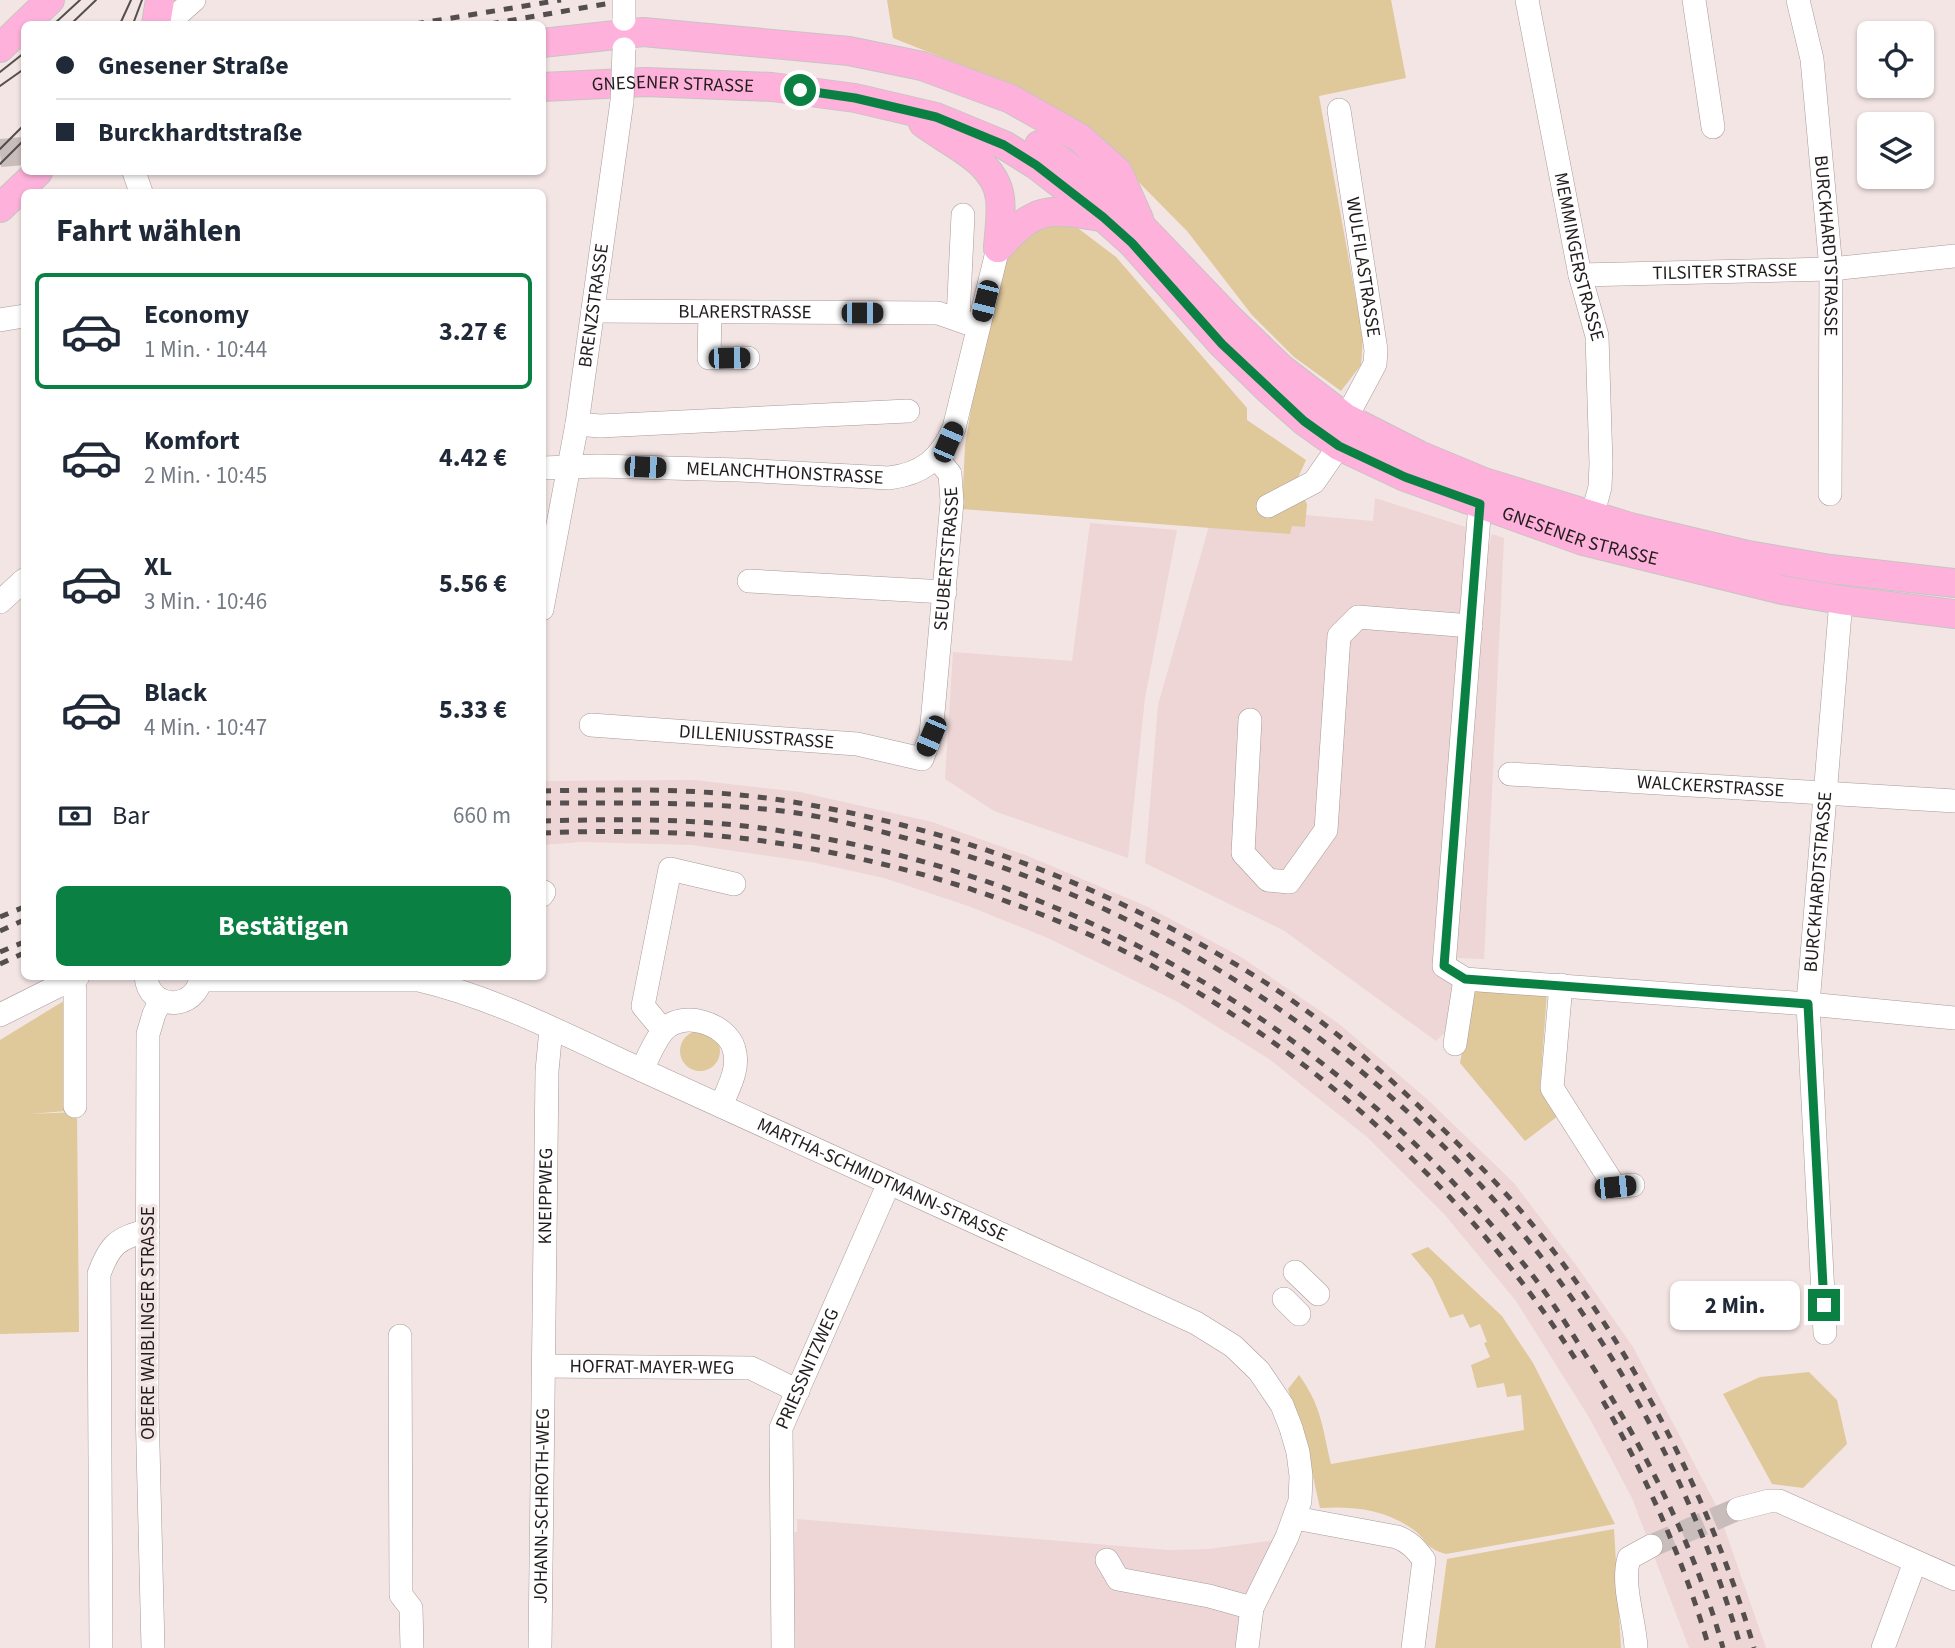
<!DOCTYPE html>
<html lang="de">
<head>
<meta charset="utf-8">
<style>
	body { margin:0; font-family:"Source Sans 3",sans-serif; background:#f6f6f7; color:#1f2937; height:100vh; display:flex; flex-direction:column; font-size:26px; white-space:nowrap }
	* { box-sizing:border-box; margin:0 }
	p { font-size:23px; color:#747a83 }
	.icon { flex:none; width:38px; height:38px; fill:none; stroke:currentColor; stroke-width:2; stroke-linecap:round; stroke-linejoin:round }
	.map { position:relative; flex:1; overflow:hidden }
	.drawer { position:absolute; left:21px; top:189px; width:525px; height:791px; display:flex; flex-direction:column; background:#fff; border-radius:10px; box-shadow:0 2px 5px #0004 }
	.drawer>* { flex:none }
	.top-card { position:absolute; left:21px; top:21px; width:525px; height:154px; border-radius:10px; box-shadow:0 2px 5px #0004; display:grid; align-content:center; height:154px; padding:0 35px; background:#fff }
	.controls { position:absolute; left:1857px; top:21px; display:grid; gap:14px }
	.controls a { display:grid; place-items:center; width:77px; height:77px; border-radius:10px; background:#fff; box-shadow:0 2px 5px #0004; font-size:35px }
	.end { position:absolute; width:32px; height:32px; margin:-16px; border:9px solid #0b8043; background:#fff; box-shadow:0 0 0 4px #fff }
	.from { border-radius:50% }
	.bubble { position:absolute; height:49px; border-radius:10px; background:#fff; box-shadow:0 2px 5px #0004; font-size:23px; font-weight:700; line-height:49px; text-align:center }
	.car { position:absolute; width:21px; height:42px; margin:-21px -10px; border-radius:9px; box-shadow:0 0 5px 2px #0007; background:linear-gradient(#222 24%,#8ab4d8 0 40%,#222 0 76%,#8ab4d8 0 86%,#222 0) }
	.top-card b { display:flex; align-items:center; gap:24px; height:66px; font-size:26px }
	.top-card b+b { border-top:2px solid #e0e1e3 }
	.top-card i { width:18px; height:18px; background:#1f2937 }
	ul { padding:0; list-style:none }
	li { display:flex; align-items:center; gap:21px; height:116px; margin:0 14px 10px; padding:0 21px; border:4px solid transparent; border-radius:10px }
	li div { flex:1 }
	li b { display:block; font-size:26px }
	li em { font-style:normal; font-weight:700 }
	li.selected { border-color:#0b8043 }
	li>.icon { width:63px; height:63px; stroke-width:1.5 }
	h2 { padding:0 35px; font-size:32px; line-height:84px }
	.pay { display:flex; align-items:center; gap:18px; height:77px; padding:0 35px; font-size:26px }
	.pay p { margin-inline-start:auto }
	.button { display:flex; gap:14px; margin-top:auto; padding:14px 35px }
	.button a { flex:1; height:80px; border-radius:10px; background:#0b8043; color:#fff; font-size:28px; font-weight:700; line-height:80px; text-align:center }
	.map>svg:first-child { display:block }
</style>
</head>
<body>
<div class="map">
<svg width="1955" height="1648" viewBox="0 0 1955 1648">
	<rect width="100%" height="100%" fill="#f3e5e4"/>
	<path fill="#edd6d5" d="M1375 498 1469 528 1485 560 1492 534 1504 538 1484 959 1457 958 1449 1029 1436 1041 1283 930 1145 863 1158 705 1209 526 1289 534 1292 526 1305 527 1306 515 1373 521Z
		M1090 523 1177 530 1145 698 1128 858 994 811 945 779 953 652 1072 661Z
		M693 780 800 792 932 822 1028 856 1148 907 1241 957 1338 1023 1427 1099 1514 1183 1576 1265 1633 1347 1717 1507 1766 1648H1689L1632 1498 1590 1419 1516 1301 1445 1215 1367 1137 1269 1059 1176 1001 1048 938 968 906 884 878 811 862 692 845 582 842 543 845V781Z
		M797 1519 1168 1550 1209 1549 1275 1540 1238 1648H791V1532H797Z"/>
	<path fill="#dfc89a" d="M887 0H1391L1406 78 1319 96 1363 337 1361 365 1341 391 1294 357 1252 315 1187 231 1095 138 1021 89 893 38Z
		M1033 224 1075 226 1116 257 1247 408V420L1306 460 1296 482 1307 504 1305 527 1292 526 1290 534 962 509 965 446 978 366 1003 265 1016 239Z
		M1474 988 1547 992 1540 1088 1558 1116 1525 1141 1460 1063Z
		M67 999 66 1111 30 1114 77 1112 79 1332 0 1334V1040Z
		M680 1051a20 20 0 1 1 40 0a20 20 0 1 1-40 0Z
		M1428 1247 1502 1316 1533 1363 1615 1524 1446 1554C1423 1548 1427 1538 1411 1528 1384 1509 1352 1506 1320 1508L1306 1445 1288 1389 1299 1375C1322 1407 1322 1427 1331 1464L1524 1430 1521 1395 1507 1397 1504 1383 1477 1388 1471 1365 1490 1357 1484 1343 1487 1342 1480 1324 1470 1328 1463 1314 1450 1318 1432 1279 1411 1254Z
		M1809 1372 1837 1400 1847 1444 1803 1488 1772 1484 1723 1394 1760 1377Z
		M1614 1529 1621 1648H1435L1447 1559Z"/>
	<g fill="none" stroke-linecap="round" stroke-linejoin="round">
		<path stroke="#c9bdbc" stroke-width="23" stroke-dasharray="23 11" stroke-linecap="butt" d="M1651 1546 1738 1509"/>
		<path stroke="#c9bdbc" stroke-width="28" stroke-dasharray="28 14" stroke-linecap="butt" d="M0 153 24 151"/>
		<g stroke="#a89a9a" stroke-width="24">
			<g id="minor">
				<path id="s1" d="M1527 0 1580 275 1597 336 1601 464 1600 487 1592 517"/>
				<path d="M1694 0 1713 127"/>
				<path id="s2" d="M1798 0 1812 59 1831 269 1830 494"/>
				<path d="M167 24 194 0"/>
				<path id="s3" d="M1339 110 1376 350 1375 364 1346 418"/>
				<path d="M134 172 141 192"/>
				<path id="s4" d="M1580 275 1831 269 1955 256"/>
				<path id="s5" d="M593 311 938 313 978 327"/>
				<path d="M710 312 709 358H748"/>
				<path d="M958 319 963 215"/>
				<path d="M0 320 24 316"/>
				<path d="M577 424 600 426 908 411"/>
				<path id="s6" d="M542 468 598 466 739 470 889 478C922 474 941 459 954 428L998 248"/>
				<path d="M1480 504 1444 966 1465 979 1808 1004 1955 1018"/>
				<path d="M1268 506 1314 482 1339 446"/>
				<path d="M749 581 945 592"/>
				<path d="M0 602 24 580"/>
				<path id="s7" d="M542 609 577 424 622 101"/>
				<path d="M1250 720 1243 853 1268 880 1289 882 1326 830 1339 636 1358 617 1471 626"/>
				<path id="s8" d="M591 725 857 744 922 759 931 735 952 502 950 474 936 457"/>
				<path id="s9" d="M1510 774 1955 801"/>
				<path d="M542 895 544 892"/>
				<path d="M146 976C148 1011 197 1012 201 976"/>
				<path d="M72 979 75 990V1106"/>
				<path id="s10" d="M201 980H419C496 998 570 1037 642 1070L1196 1323 1233 1346 1259 1371 1282 1405 1291 1428 1298 1452 1301 1476 1300 1501 1287 1537 1252 1608 1247 1648"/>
				<path d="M1561 985 1552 1088 1615 1187 1633 1185"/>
				<path d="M0 1015 78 976"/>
				<path d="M663 1030 643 1006 670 869 734 884"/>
				<path d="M1455 1044 1465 979"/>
				<path d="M642 1070C648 1057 654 1042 663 1031 681 1009 727 1023 734 1049 740 1069 728 1088 721 1106"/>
				<path d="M1295 1272 1318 1294"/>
				<path d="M1284 1299 1299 1314"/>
				<path id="s11" d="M1825 1333 1808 1004 1841 600"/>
				<path d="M400 1336 401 1595 411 1608 412 1648"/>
				<path id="s12" d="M544 1366 751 1368 798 1391"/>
				<path d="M1738 1509 1769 1501H1779L1955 1579"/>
				<path d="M1295 1518 1397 1537C1410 1542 1416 1549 1424 1560L1413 1648"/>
				<path d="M1107 1560 1118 1579 1209 1596 1252 1608"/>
				<path d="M101 1648 99 1274C110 1244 117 1239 148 1230"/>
				<path d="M153 1648 147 1406 148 1034 154 1014 161 1000"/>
				<path id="s13" d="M540 1648 547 1071 551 1029"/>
				<path id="s14" d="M783 1648 781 1428 889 1183"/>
				<path d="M1636 1648C1635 1621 1621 1585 1629 1558L1651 1546"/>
				<path d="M1883 1648 1915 1562"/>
			</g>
		</g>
		<g stroke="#c6c4c4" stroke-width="30">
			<g id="major">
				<path d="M156 24 160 0"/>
				<path d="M542 43 643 32 849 51 922 66 1011 99 1080 138 1118 172 1139 219"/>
				<path d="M0 48 50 0"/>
				<path id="s15" d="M542 87 646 82 772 87 855 98 936 117 1004 145 1036 165 1103 217 1132 243 1222 344 1270 391 1304 421 1339 446 1405 477 1583 541 1782 590 1841 600 1955 614"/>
				<path d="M923 123C950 144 995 160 1000 198 1002 214 999 232 998 248"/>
				<path d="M1039 145 1093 184 1143 228 1230 319 1282 369 1346 418 1419 455 1484 482 1630 527 1748 555 1830 569 1955 583"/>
				<path d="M0 208 38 172"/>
				<path d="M998 248C1036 206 1047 208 1101 217"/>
			</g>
		</g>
		<use href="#minor" stroke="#fff" stroke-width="23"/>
		<use href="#major" stroke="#feb2db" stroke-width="28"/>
		<path stroke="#554e4e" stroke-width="2" d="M54 24 80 0
			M71 24 96 0
			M120 24 131 0
			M133 24 142 0
			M0 72 24 53
			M0 86 24 69
			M0 149 24 125
			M0 164 24 140"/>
		<path stroke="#554e4e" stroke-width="5" stroke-dasharray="9 9" stroke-linecap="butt" d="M415 24 561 0
			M490 24 628 0
			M542 791C629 789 714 788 799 803 964 831 1121 892 1263 981 1321 1018 1375 1064 1425 1112 1464 1149 1502 1187 1536 1229 1632 1347 1712 1502 1754 1648
			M542 803C628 803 712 801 797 813 836 819 875 830 913 840 1308 944 1628 1255 1741 1648
			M542 821C615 819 688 818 761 828 1063 869 1333 1023 1522 1262 1550 1296 1573 1335 1596 1372 1649 1458 1696 1550 1723 1648
			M542 833C613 830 686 831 756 840 893 858 1052 907 1172 977 1333 1070 1476 1202 1576 1360
			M0 917 24 907
			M0 931 24 920
			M0 952 24 942
			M0 964 24 953
			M1603 1401C1647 1478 1685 1563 1709 1648"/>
		<g stroke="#a89a9a" stroke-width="24" stroke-linecap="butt">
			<path id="minor-bridge" d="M624 0V19
				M622 101 624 49"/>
		</g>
		<use href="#minor-bridge" stroke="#fff" stroke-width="23"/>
	</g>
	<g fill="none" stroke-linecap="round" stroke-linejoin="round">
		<path stroke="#0b8043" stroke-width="9" d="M800 90 855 98 936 117 1004 145 1036 165 1103 217 1132 243 1222 344 1304 421 1339 446 1405 477 1480 504 1444 966 1465 979 1808 1004 1824 1305"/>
	</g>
	<g text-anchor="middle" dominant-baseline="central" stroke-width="7" stroke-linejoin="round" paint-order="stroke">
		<g font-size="19" fill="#221d1d" stroke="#f3e5e4">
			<text stroke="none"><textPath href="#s15" startOffset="131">GNESENER STRASSE</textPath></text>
			<text stroke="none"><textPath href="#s2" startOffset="248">BURCKHARDTSTRASSE</textPath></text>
			<text stroke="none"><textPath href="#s1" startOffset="262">MEMMINGERSTRASSE</textPath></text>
			<text stroke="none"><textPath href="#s3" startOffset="159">WULFILASTRASSE</textPath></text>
			<text stroke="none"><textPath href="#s4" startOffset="145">TILSITER STRASSE</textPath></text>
			<text stroke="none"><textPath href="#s7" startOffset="308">BRENZSTRASSE</textPath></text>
			<text stroke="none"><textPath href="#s5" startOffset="152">BLARERSTRASSE</textPath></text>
			<text stroke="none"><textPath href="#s6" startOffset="243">MELANCHTHONSTRASSE</textPath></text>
			<text stroke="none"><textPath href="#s15" startOffset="1181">GNESENER STRASSE</textPath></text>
			<text stroke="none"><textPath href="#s8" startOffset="536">SEUBERTSTRASSE</textPath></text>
			<text stroke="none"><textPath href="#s8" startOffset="166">DILLENIUSSTRASSE</textPath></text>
			<text stroke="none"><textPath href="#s9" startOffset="201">WALCKERSTRASSE</textPath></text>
			<text stroke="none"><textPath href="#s11" startOffset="452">BURCKHARDTSTRASSE</textPath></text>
			<text stroke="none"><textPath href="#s10" startOffset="723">MARTHA-SCHMIDTMANN-STRASSE</textPath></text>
			<text stroke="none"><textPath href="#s13" startOffset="452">KNEIPPWEG</textPath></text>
			<text transform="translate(148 1323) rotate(-90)">OBERE WAIBLINGER STRASSE</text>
			<text stroke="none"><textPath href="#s12" startOffset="108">HOFRAT-MAYER-WEG</textPath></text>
			<text stroke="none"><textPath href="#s14" startOffset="285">PRIESSNITZWEG</textPath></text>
			<text stroke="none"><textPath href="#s13" startOffset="142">JOHANN-SCHROTH-WEG</textPath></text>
		</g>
	</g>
</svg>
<div class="controls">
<a><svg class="icon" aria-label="locate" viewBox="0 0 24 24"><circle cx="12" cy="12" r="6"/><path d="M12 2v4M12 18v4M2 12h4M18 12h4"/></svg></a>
<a><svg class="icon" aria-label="layers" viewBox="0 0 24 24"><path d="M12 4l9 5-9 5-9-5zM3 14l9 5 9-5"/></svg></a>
</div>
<i class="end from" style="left:800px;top:90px"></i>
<i class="end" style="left:1824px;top:1305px"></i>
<div class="bubble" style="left:1670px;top:1281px;width:130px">2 Min.</div>
<i class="car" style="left:985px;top:301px;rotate:194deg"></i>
<i class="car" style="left:862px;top:313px;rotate:90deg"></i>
<i class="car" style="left:729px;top:358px;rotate:89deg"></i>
<i class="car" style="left:948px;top:442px;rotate:23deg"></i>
<i class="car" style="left:645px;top:467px;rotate:92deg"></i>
<i class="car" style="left:931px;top:736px;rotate:203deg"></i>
<i class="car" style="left:1615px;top:1187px;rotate:84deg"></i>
<div class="top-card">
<b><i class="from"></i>Gnesener Straße</b>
<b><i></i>Burckhardtstraße</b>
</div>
<section class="drawer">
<h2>Fahrt wählen</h2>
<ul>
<li class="selected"><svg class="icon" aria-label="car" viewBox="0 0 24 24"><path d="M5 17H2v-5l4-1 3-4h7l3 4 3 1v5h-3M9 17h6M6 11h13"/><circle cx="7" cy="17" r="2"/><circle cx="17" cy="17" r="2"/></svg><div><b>Economy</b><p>1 Min. · 10:44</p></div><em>3.27 €</em></li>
<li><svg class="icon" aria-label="car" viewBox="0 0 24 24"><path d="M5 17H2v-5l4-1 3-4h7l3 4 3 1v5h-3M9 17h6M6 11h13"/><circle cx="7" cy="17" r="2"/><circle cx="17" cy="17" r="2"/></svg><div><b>Komfort</b><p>2 Min. · 10:45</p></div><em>4.42 €</em></li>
<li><svg class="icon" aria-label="car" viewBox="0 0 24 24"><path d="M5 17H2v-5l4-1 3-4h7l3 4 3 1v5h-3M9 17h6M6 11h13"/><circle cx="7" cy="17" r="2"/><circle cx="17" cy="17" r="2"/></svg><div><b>XL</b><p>3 Min. · 10:46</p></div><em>5.56 €</em></li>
<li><svg class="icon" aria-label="car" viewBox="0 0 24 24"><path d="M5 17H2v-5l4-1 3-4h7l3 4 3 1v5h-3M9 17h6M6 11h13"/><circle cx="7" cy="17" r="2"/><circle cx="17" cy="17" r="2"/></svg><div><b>Black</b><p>4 Min. · 10:47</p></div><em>5.33 €</em></li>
</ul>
<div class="pay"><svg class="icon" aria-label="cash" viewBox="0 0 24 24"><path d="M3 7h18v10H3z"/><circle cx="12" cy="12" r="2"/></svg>Bar<p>660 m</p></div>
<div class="button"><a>Bestätigen</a></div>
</section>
</div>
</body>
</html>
